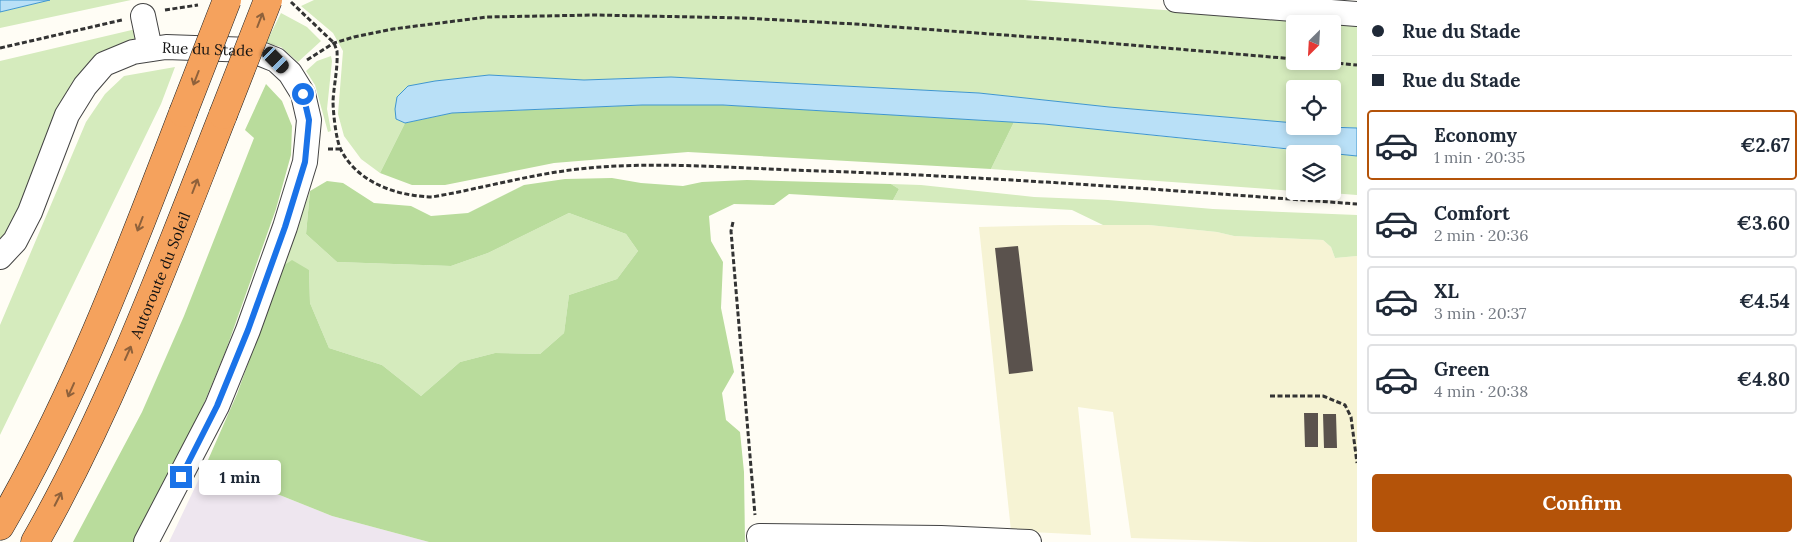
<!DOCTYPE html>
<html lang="en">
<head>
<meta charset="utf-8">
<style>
	body { margin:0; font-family:Lora,serif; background:#f2f2f3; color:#1f2937; height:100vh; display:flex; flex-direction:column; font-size:19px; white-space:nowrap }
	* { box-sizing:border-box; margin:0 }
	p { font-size:16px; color:#747a83 }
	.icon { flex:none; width:28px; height:28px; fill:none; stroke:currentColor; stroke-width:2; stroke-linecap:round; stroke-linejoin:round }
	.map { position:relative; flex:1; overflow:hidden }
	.details { display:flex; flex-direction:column; background:#fff; width:450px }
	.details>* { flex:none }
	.hud { display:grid; align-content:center; height:110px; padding:0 15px; background:#fff }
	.needle { width:32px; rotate:204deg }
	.tools { position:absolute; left:1286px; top:15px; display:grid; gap:10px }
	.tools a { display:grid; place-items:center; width:55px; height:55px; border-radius:5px; background:#fff; box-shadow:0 2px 8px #0003; font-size:25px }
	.end { position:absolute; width:22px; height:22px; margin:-11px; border:6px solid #1a73e8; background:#fff; box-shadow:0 0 0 2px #fff }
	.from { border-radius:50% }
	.bubble { position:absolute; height:35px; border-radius:5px; background:#fff; box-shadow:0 2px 8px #0003; font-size:16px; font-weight:700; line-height:35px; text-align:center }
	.car { position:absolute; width:15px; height:30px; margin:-15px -8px; border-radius:6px; box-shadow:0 0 4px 1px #0007; background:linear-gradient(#222 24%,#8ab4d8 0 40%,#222 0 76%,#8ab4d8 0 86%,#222 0) }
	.hud b { display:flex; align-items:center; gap:18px; height:48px; font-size:19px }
	.hud b+b { border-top:1px solid #e0e1e3 }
	.hud i { width:12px; height:12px; background:#1f2937 }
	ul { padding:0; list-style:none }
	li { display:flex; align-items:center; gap:15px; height:70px; margin:0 10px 8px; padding:0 5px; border:2px solid #e0e1e3; border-radius:5px }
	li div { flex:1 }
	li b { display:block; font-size:19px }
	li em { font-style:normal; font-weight:700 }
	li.on { border-color:#b45309 }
	li>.icon { width:45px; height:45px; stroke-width:1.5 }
	.action { display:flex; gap:10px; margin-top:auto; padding:10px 15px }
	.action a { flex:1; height:58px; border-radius:5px; background:#b45309; color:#fff; font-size:20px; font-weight:700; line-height:58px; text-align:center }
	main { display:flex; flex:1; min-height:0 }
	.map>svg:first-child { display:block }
</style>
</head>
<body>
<main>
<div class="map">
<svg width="1357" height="542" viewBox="0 0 1357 542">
	<rect width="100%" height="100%" fill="#fffdf5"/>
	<path fill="#eee6ef" d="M208 460 215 469 332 516 429 542H169Z"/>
	<path fill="#f6f3d4" d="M1063 225H1149L1217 232 1234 236 1323 240 1331 247 1335 258 1357 256V542H1255L1131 538 1113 412 1078 407 1091 535 1011 531 979 227Z"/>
	<path fill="#d5ebbd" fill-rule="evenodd" d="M50 0H131L0 28V12Z
		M314 0H1025L1357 24V128L1333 126 1332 89H1295V123L1109 107 979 93 671 77 584 80 489 75 436 81 408 86 396 119 405 123 380 173 361 159 344 136 338 114 343 51 333 33 301 6ZM1295 24H1332V61H1295Z
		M281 13 307 27 321 41 298 62 281 47 266 43Z
		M136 29 141 42 118 48 17 219 0 241V61Z
		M331 56 332 61 327 109 331 131 328 132 315 85 306 71 317 61Z
		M175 67 161 104 0 435V325L86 122 105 94 124 76Z
		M1014 122 1044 124 1330 154H1295V191L991 169Z
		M1333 154 1357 156V195L1303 191H1332Z
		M891 184 921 185 1034 197 1108 200 1213 209 1357 215V256L1335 258 1331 247 1323 240 1234 236 1217 232 1149 225H1103L1072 210 893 200 899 189Z
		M310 191 306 234 337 262 451 266 488 253 569 213 626 234 638 251 617 279 569 295 564 333 540 354 495 353 460 362 421 396 382 365 329 348 310 303 309 270 283 266Z"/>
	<path fill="#b9dc9c" d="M266 84 282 101 292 126 291 155 276 209 226 350 197 420 136 542H73L142 412 184 316 254 138 245 130Z
		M642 105H723L1014 122 991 169 688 152 554 163 445 185H412L380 173 405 123 452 113Z
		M612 178 641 183 683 186 702 182 747 180 891 184 899 189 893 200 789 194 774 205 734 204 709 216 711 241 723 262 721 308 734 372 722 393 726 420 740 432 744 472 745 542H429L332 516 215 469 208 460 237 394 283 266 292 260 309 270 310 303 329 348 382 365 421 396 460 362 495 353 540 354 564 333 569 295 617 279 638 251 626 234 569 213 488 253 451 266 337 262 306 234 310 191 327 181 343 183 374 203 411 206 431 216 468 213 524 185 565 179Z"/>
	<path fill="#b9e0f7" stroke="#3f96cf" d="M0 0H50L0 12Z
		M489 75 584 80 671 77 979 93 1109 107 1295 123V126L1357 128V156L1044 124 723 105H642L452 113 405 123 396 119 395 109 397 97 408 86 435 81Z"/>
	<path fill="#5a524d" d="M1018 246 1033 371 1009 374 995 248Z
		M1304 413H1318V447H1305Z
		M1323 414H1336L1337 448H1324Z"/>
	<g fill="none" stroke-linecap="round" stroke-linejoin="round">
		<g stroke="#444" stroke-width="26">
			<g id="minor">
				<path d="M1176 0 1357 14"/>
				<path d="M143 16 150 49"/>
				<path id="s1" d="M0 257 15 241 30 212 67 115 85 86 104 64 133 52 166 47 251 50 276 60 290 73 303 94 309 120 305 162 285 227 248 330 217 406 146 542"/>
				<path d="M760 542 759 536 941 538 1029 542"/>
			</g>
		</g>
		<g stroke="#222" stroke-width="29">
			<g id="highway">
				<path d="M0 526C76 395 129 254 183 113"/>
				<path id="s2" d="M35 542C112 407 166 260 223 115"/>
			</g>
		</g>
		<path stroke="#333" stroke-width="3" stroke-dasharray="5 2.5" stroke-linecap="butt" d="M291 2 334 43 337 51C338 68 334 84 333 101 333 111 336 141 341 150 358 183 397 196 432 197 484 188 535 173 588 168 665 161 744 169 821 171 1000 177 1179 191 1357 204
			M165 10 198 5
			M0 48 122 20
			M307 60 334 43 354 37 393 29 487 17 596 15 743 18 855 24 1072 40 1295 59
			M1316 61 1357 65
			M328 149H340
			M733 222 731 231 755 515
			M1270 396H1323L1345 405 1351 417 1357 463"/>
		<use href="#minor" stroke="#fff" stroke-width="24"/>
		<use href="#highway" stroke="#f5a25d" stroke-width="28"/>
		<g stroke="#222" stroke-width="29" stroke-linecap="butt">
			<path id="highway-bridge" d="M183 113 227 0
				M223 115 268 0"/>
		</g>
		<use href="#highway-bridge" stroke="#f5a25d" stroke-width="28"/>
	</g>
	<defs><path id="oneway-shaft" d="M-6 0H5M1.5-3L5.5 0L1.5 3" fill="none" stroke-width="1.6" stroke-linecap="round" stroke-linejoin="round" transform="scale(1.25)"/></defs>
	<g stroke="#8e613b">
		<use href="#oneway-shaft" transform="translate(260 20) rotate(-69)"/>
		<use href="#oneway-shaft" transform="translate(196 78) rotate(111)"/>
		<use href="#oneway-shaft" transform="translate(195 186) rotate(-69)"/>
		<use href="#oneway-shaft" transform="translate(140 224) rotate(111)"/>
		<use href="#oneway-shaft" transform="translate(128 353) rotate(-66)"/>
		<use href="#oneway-shaft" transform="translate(71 390) rotate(114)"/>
		<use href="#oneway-shaft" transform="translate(58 499) rotate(-63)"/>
	</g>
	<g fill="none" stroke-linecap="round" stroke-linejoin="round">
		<path stroke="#1a73e8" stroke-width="6" d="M181 477 217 406 248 330 285 227 305 162 309 120 303 94"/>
	</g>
	<g text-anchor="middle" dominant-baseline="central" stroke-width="5" stroke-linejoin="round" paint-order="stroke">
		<g font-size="15" fill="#111" stroke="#fff">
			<text stroke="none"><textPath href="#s1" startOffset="328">Rue du Stade</textPath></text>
			<text stroke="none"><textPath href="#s2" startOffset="295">Autoroute du Soleil</textPath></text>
		</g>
	</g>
</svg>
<div class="tools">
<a><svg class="needle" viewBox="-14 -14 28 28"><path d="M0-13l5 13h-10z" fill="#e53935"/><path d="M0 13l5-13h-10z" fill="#747a83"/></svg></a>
<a><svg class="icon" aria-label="locate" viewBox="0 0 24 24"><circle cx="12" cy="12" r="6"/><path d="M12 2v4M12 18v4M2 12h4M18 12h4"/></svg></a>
<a><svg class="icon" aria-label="layers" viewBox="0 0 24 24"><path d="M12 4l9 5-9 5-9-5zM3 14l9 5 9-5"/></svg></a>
</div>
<i class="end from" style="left:303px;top:94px"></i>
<i class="end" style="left:181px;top:477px"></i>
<div class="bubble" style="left:199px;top:460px;width:82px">1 min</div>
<i class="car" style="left:276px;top:60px;rotate:135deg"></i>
</div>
<section class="details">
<div class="hud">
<b><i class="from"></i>Rue du Stade</b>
<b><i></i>Rue du Stade</b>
</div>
<ul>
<li class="on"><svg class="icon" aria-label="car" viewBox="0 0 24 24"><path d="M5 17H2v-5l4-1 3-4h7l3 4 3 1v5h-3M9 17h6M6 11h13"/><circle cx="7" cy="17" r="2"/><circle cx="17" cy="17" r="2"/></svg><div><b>Economy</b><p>1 min · 20:35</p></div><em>€2.67</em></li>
<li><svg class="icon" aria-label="car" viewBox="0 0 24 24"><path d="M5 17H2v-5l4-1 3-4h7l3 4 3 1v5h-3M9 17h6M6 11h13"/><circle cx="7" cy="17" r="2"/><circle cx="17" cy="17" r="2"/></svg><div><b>Comfort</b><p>2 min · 20:36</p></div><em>€3.60</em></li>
<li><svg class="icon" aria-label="car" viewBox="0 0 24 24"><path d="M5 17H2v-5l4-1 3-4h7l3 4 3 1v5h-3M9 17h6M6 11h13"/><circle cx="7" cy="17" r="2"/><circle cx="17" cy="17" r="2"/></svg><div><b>XL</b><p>3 min · 20:37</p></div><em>€4.54</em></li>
<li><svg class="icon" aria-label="car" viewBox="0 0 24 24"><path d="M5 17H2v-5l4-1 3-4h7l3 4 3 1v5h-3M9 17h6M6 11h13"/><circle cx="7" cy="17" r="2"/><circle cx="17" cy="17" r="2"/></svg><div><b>Green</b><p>4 min · 20:38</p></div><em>€4.80</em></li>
</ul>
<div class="action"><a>Confirm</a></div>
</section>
</main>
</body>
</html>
